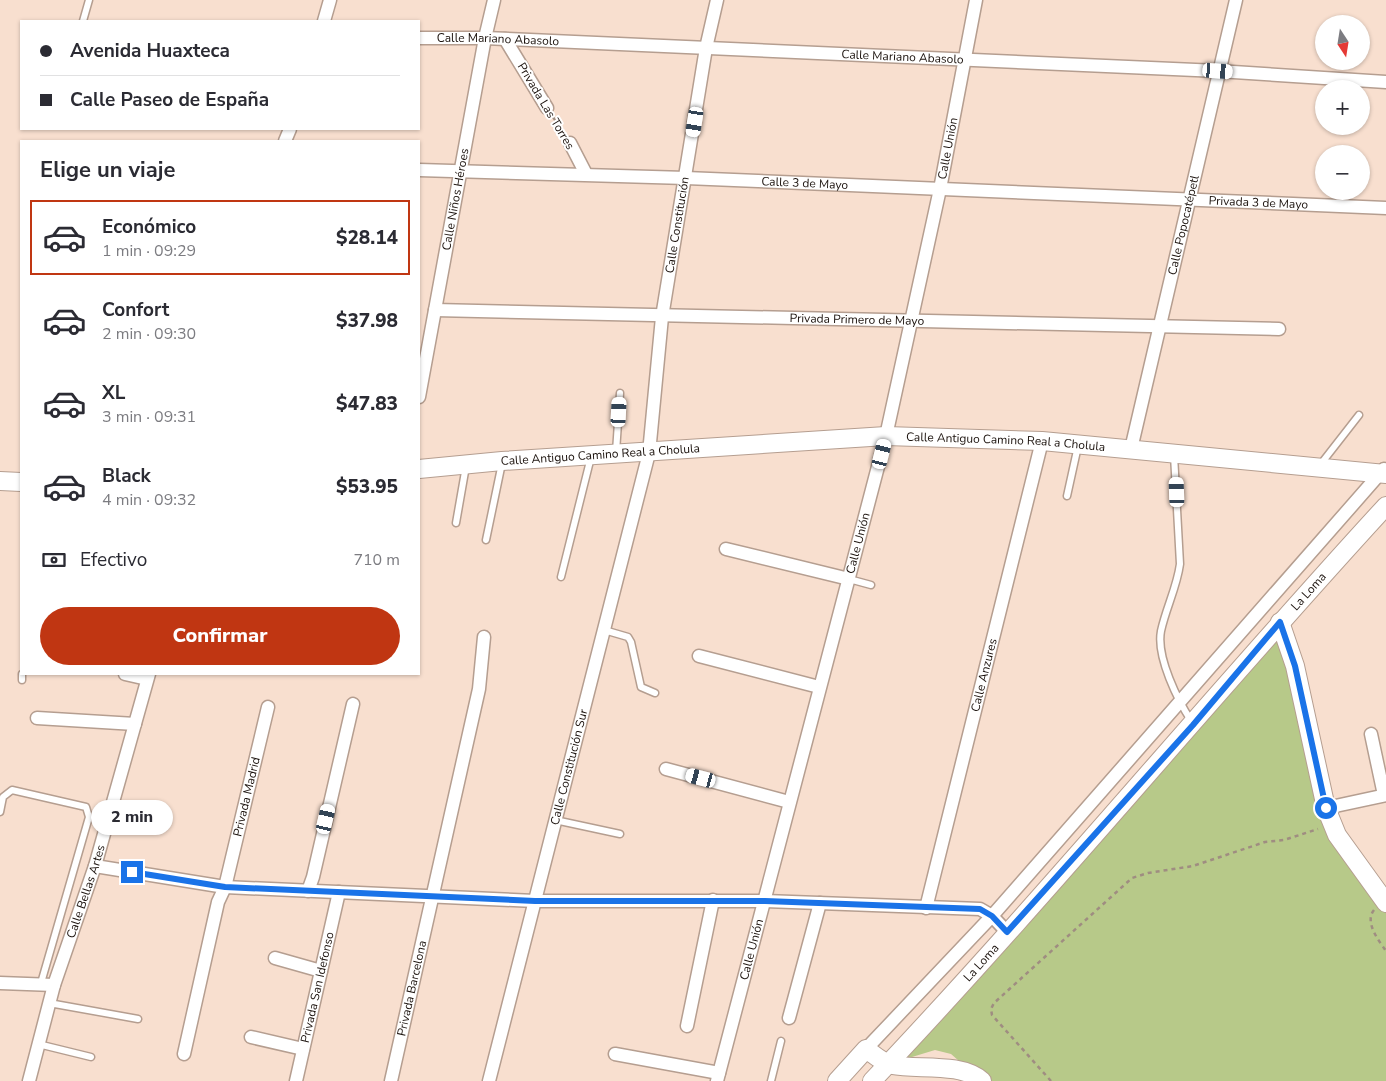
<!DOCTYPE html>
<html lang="es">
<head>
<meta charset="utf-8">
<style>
	body { margin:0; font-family:"Nunito Sans",sans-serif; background:#f2f2f3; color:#2b2b33; height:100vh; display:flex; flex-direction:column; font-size:19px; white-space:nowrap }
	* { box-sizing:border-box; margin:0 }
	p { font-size:16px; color:#7c7c81 }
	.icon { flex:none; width:28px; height:28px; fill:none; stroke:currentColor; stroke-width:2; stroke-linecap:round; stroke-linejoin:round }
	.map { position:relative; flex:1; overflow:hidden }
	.side { position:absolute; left:20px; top:140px; width:400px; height:535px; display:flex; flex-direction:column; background:#fff; border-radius:0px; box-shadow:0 1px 4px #0004 }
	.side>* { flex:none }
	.banner { position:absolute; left:20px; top:20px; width:400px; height:110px; border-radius:0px; box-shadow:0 1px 4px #0004; display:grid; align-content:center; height:110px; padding:0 20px; background:#fff }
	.needle { width:32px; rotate:168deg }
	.fabs { position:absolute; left:1315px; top:15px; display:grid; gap:10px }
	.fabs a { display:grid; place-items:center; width:55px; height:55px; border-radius:50%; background:#fff; box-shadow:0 1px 4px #0004; font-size:25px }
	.end { position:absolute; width:22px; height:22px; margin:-11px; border:6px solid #1a73e8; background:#fff; box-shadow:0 0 0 2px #fff }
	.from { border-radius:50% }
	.bubble { position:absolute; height:35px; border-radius:18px; background:#fff; box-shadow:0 1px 4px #0004; font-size:16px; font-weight:800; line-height:35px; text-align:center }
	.car { position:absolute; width:15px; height:30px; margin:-15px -8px; border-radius:6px; box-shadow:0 0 4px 1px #0007; background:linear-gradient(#fff 24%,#345 0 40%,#fff 0 76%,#345 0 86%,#fff 0) }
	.banner b { display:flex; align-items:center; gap:18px; height:48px; font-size:19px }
	.banner b+b { border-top:1px solid #e1e1e2 }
	.banner i { width:12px; height:12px; background:#2b2b33 }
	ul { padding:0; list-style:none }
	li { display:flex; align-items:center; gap:15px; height:75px; margin:0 10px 8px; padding:0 10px; border:2px solid transparent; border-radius:0px }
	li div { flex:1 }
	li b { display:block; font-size:19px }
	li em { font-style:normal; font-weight:800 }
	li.current { border-color:#c03612 }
	li>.icon { width:45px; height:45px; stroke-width:1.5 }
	h2 { padding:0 20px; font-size:22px; line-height:60px }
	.pay { display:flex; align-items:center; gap:12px; height:55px; padding:0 20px; font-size:19px }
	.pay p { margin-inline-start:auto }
	.action { display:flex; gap:10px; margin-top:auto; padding:10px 20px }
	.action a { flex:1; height:58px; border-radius:30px; background:#c03612; color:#fff; font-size:20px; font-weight:800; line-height:58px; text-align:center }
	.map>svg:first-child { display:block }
</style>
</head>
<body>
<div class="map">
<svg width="1386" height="1081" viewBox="0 0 1386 1081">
	<rect width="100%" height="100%" fill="#f8dfcf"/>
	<path fill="#b7c989" d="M1280 622 1327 808 1386 903V1081H982L951 1054 935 1050 889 1064Z"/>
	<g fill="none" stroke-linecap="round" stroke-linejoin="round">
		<g stroke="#b59e90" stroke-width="9">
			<path id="lane" d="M83 21 89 0
				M616 452 620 393
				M1174 455 1180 564C1177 587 1166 608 1161 631 1156 657 1178 701 1192 722
				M1320 465 1359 415
				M1067 496 1078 446
				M456 523 466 466
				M486 540 502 463
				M561 577 591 457
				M849 579 871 585
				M604 630 628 637 631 642 641 687 655 693
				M22 680V674
				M0 812 3 797 12 790 86 807 89 817 41 983
				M555 820 620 834
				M49 1003 138 1019
				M38 1044 91 1057
				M771 1081 781 1041"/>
		</g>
		<g stroke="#b59e90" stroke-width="15">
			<g id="street">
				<path d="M324 21 330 0"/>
				<path id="s1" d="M419 38H485L1218 71 1386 82"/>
				<path d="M505 39 547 108"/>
				<path d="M285 141 290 129"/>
				<path d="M570 143 586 174"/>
				<path id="s2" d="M419 170 686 178 1386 208"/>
				<path id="s3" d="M435 310 1279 329"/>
				<path id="s4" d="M419 397 485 38 494 0"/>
				<path id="s5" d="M1131 449 1236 0"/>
				<path d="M726 549 849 579"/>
				<path d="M699 656 819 687"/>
				<path d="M125 674 147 679"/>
				<path d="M37 718 135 724"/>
				<path d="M1371 734 1384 795"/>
				<path d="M666 769 789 802"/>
				<path d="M1326 808 1386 795"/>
				<path d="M95 866 225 887 535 901H765L980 909 992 916 1007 932"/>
				<path d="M308 891 313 877 353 704"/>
				<path id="s6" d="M926 908 1042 441"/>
				<path d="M275 958 321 971"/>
				<path d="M0 983 54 985"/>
				<path d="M789 1018 820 903"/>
				<path d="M687 1026 713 900"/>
				<path d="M251 1037 303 1049"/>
				<path d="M866 1049 992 916 1384 469"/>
				<path id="s7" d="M184 1054 218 902 225 887 268 707"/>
				<path d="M615 1054 719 1073"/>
				<path id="s8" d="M29 1081 54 985 95 866 149 674"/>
				<path id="s9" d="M296 1081 339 892"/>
				<path id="s10" d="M391 1081 479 689 484 637"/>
				<path id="s11" d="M489 1081 649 453 662 317 706 48 717 0"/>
				<path id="s12" d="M717 1081 886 436 940 189 976 0"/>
			</g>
		</g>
		<g stroke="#b59e90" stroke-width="20">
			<g id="secondary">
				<path id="s13" d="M419 469 502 461 886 436 1042 441 1386 474"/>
				<path d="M0 481 21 482"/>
				<path d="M1280 622 1295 666 1326 808 1337 835 1386 903"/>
				<path d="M837 1081 866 1049C873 1054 883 1063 892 1065 918 1070 961 1062 982 1081"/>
				<path id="s14" d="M872 1081C1049 894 1212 695 1386 506"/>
			</g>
		</g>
		<path stroke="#9f8d81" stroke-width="2.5" stroke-dasharray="4 4" stroke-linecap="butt" d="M553 117 564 133
			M1374 910C1364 922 1379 941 1386 951
			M1051 1081 992 1015 991 1009 994 1003 1132 878 1148 873 1193 866 1265 842 1284 840 1318 829"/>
		<use href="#lane" stroke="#fff" stroke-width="6"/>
		<use href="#street" stroke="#fff" stroke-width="12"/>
		<use href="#secondary" stroke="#fff" stroke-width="18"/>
	</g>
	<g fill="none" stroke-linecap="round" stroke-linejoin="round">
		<path stroke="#1a73e8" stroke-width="6" d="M132 872 225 887 535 901H765L980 909 992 916 1007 932 1193 725 1280 622 1295 666 1326 808"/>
	</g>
	<g text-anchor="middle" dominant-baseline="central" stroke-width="4" stroke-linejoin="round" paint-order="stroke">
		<g font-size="12" fill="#1a110c" stroke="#fff">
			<text stroke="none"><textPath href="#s1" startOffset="79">Calle Mariano Abasolo</textPath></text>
			<text stroke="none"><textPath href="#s1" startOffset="484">Calle Mariano Abasolo</textPath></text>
			<text transform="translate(546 106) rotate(59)">Privada Las Torres</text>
			<text stroke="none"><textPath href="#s12" startOffset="961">Calle Unión</textPath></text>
			<text stroke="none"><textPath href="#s2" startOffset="386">Calle 3 de Mayo</textPath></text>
			<text stroke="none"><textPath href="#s4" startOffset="201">Calle Niños Héroes</textPath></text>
			<text stroke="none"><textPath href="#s2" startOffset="840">Privada 3 de Mayo</textPath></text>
			<text stroke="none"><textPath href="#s5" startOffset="230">Calle Popocatépetl</textPath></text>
			<text stroke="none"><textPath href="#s11" startOffset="878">Calle Constitución</textPath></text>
			<text stroke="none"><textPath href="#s3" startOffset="422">Privada Primero de Mayo</textPath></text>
			<text stroke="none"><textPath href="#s13" startOffset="588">Calle Antiguo Camino Real a Cholula</textPath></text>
			<text stroke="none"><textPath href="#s13" startOffset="182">Calle Antiguo Camino Real a Cholula</textPath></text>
			<text stroke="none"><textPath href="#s12" startOffset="556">Calle Unión</textPath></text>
			<text stroke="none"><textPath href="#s14" startOffset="656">La Loma</textPath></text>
			<text stroke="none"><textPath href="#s6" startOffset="240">Calle Anzures</textPath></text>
			<text stroke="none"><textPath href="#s11" startOffset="324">Calle Constitución Sur</textPath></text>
			<text stroke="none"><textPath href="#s7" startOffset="265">Privada Madrid</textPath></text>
			<text stroke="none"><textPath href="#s8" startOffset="198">Calle Bellas Artes</textPath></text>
			<text stroke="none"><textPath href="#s12" startOffset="136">Calle Unión</textPath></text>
			<text stroke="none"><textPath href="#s14" startOffset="161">La Loma</textPath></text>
			<text stroke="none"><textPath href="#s9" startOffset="96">Privada San Idefonso</textPath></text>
			<text stroke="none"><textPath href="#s10" startOffset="95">Privada Barcelona</textPath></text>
		</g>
	</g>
</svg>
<div class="fabs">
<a><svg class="needle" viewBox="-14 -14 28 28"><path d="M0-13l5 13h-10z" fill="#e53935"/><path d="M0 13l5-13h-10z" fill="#7c7c81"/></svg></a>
<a>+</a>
<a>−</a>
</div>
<i class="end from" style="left:1326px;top:808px"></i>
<i class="end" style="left:132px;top:872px"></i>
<div class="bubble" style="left:91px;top:800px;width:82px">2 min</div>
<i class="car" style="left:1218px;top:71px;rotate:94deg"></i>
<i class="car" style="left:695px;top:122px;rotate:189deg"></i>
<i class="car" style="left:619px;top:412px;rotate:3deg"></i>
<i class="car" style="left:882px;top:454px;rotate:14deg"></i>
<i class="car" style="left:1177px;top:492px;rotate:358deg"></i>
<i class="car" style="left:701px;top:778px;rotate:285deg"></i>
<i class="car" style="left:326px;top:819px;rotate:13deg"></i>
<div class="banner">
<b><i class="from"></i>Avenida Huaxteca</b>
<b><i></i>Calle Paseo de España</b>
</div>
<section class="side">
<h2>Elige un viaje</h2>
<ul>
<li class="current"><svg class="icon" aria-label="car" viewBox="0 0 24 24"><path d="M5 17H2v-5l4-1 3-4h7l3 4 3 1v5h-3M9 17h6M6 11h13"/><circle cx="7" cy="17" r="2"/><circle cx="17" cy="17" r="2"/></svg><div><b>Económico</b><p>1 min · 09:29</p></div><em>$28.14</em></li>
<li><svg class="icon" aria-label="car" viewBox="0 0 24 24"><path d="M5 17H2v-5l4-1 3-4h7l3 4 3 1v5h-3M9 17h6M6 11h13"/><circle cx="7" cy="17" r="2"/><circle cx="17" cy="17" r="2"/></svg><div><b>Confort</b><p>2 min · 09:30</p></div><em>$37.98</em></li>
<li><svg class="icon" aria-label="car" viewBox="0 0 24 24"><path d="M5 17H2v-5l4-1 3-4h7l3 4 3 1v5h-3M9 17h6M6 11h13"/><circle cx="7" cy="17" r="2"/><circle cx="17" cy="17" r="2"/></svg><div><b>XL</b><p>3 min · 09:31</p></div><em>$47.83</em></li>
<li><svg class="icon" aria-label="car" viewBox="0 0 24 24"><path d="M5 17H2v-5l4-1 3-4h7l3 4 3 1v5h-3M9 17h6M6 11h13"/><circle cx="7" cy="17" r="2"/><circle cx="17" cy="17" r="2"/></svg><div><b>Black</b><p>4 min · 09:32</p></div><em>$53.95</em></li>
</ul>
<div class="pay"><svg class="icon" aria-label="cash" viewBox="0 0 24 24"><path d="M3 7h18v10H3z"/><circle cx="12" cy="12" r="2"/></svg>Efectivo<p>710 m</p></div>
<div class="action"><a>Confirmar</a></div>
</section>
</div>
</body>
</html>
